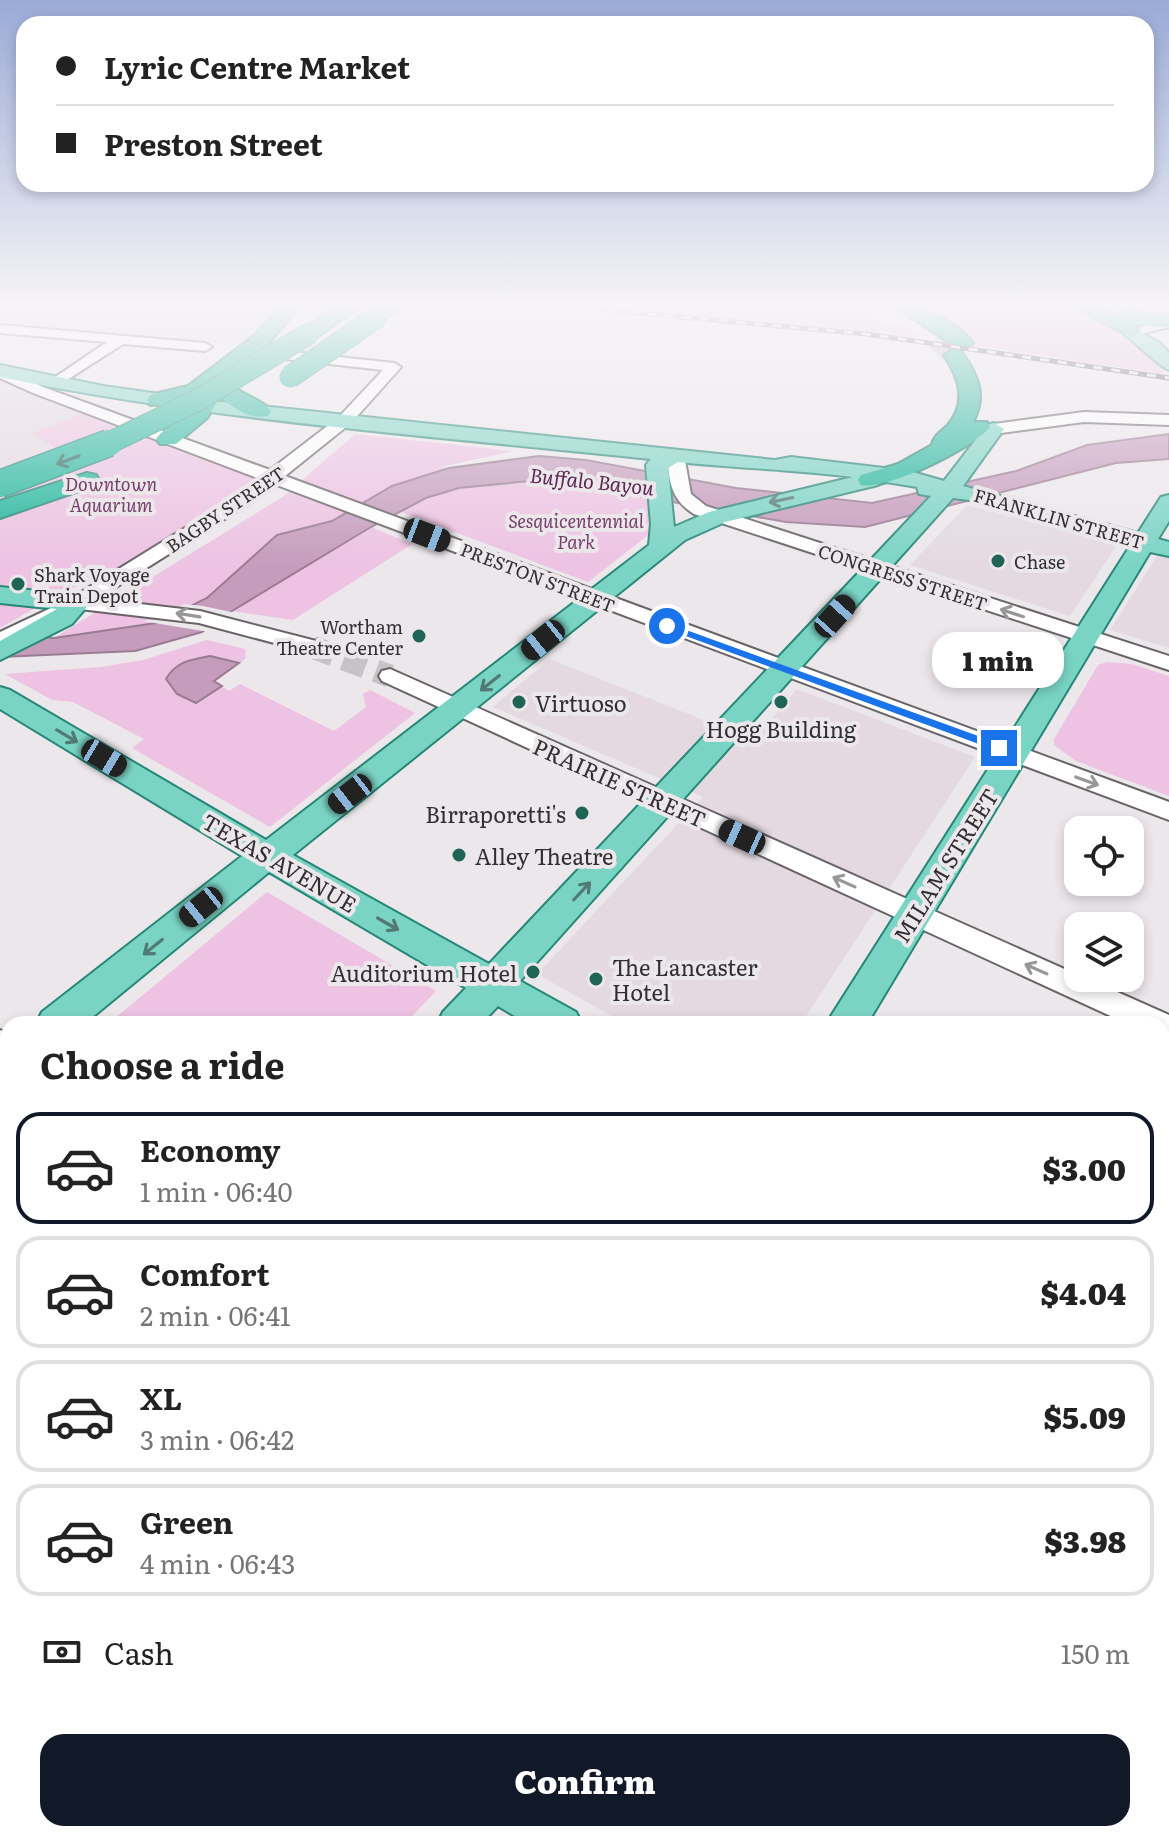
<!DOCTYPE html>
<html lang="en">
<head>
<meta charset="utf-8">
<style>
	body { margin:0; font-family:Literata,serif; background:#f6f6f6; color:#222; height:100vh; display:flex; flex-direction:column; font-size:30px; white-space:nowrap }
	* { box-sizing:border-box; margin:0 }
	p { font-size:26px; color:#767676 }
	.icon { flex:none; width:44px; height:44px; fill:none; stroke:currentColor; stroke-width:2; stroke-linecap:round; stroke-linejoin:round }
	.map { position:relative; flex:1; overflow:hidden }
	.side { position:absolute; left:0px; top:1016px; width:1170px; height:826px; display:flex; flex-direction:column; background:#fff; border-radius:24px 24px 0 0; box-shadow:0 4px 12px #0003 }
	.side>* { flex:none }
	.hud { position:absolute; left:16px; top:16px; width:1138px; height:176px; border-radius:24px; box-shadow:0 4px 12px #0003; display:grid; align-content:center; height:176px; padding:0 40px; background:#fff }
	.buttons { position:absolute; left:1064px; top:816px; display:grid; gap:16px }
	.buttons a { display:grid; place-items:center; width:80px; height:80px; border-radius:16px; background:#fff; box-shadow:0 4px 12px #0003; font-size:40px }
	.end { position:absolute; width:36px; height:36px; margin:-18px; border:10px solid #1a73e8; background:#fff; box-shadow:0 0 0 4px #fff }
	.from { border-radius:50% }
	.bubble { position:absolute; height:56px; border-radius:24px; background:#fff; box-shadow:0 4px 12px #0003; font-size:26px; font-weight:800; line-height:56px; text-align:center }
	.car { position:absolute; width:24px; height:48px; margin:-24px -12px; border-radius:10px; box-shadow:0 0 6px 2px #0007; background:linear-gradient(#222 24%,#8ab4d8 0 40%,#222 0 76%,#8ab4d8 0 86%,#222 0) }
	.hud b { display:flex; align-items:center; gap:28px; height:76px; font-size:30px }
	.hud b+b { border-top:2px solid #e0e0e0 }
	.hud i { width:20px; height:20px; background:#222 }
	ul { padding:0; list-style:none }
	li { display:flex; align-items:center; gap:24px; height:112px; margin:0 16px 12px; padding:0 24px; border:4px solid #e0e0e0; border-radius:24px }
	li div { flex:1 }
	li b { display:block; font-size:30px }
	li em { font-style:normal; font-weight:800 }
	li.current { border-color:#111827 }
	li>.icon { width:72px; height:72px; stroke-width:1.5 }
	h2 { padding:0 40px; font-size:36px; line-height:96px }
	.pay { display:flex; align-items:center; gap:20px; height:88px; padding:0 40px; font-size:30px }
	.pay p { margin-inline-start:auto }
	.primary-button { display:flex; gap:16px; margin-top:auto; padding:16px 40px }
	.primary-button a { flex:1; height:92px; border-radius:24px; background:#111827; color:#fff; font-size:32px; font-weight:800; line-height:92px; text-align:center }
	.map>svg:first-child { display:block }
</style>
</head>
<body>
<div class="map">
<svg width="1169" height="1841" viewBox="0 0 1169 1841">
	<rect width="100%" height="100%" fill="#ece7eb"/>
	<path fill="#e4d9e1" d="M0 309H278L260 331 242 346 0 325Z
		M0 377 87 411 33 434 60 450 0 471Z
		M967 505 1117 545 1070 616 910 565Z
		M1158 554 1169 557V648L1110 630Z
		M550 659 754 740 797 689 975 757 801 1024H626L537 974 703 797 493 707Z
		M8 1106V1834H1162V1410L1169 1415V1841H0V1113Z"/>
	<path fill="#edc2e2" d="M628 309 848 311 907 328 920 336Z
		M911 309H1078L1115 325 1162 362 1165 374 970 345 959 333Z
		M87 411 266 477 121 566 60 594 0 628V471L59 450 32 434Z
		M355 434 513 451 440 467 449 468 392 486 332 521 277 535 207 598 156 623 54 638 284 496Z
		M529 481 582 486 657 501 656 529 588 582 401 512C442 489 483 483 529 481Z
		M371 527 412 544 293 620 231 611Z
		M207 640 245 649 246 658 215 682 229 691 240 684 334 731 366 707 363 694 370 690 415 713 270 827 132 748 144 739 73 702 52 700 5 674 101 667 143 660Z
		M1107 662 1132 664 1169 676V796L1076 761 1054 745V739L1098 665Z
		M267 892 436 991 404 1024H108Z"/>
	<path fill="#c69cbc" stroke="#997b92" stroke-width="2" d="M1169 434V459L1116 463 865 527 786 522 582 486 529 481 459 488 426 498 371 527 232 611 202 632 135 651 0 657 18 635 54 638 156 623 207 598 277 535 332 521 392 486 449 468 539 456 586 460 736 488 872 503 1016 471 1087 445Z
		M210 656 239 663 214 681 222 686 196 703 177 694 166 679C176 661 191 660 210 656Z"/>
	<path fill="#ece7eb" d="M185 604 203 606 236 613 209 632 142 621 155 619Z"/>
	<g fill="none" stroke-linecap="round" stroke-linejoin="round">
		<path stroke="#c7c2c6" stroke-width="23" stroke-dasharray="23 11" stroke-linecap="butt" d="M312 647 390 676"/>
		<path stroke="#c7c2c6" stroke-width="21" stroke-dasharray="21 10" stroke-linecap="butt" d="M936 339 954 355"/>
		<g stroke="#686367" stroke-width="4">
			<path id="minor" d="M1169 319V327L1140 334 1133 330Z
				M0 325 205 343 212 347 205 351 123 344 56 387 51 386V380L107 342 0 333Z
				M255 348 394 363 401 367 351 423 285 476 1169 802V820L274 484 252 502 97 599 200 611 320 642 323 647 320 652 312 653 199 623 80 609 0 646V632L70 599 240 494 260 479 33 393 0 378V368L43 387 270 470 339 417 383 370 250 355 248 352Z
				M1084 412 1169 415V425L1084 422 994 434 986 429 994 424Z
				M676 450 684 455 691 494 706 506 1169 656V670L694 514C671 500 668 480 668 455Z
				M390 669 1078 975V978H1086L1169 1015V1033L1162 1035V1024H1128L382 681 379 676 382 671Z
				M0 1030 8 1033V1061L0 1058Z
				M0 1735 8 1738V1793L0 1790Z
				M35 1834H87L90 1841H38Z"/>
		</g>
		<g stroke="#278777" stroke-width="4">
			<path id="major" d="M1131 326 1161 344 1169 353V370C1160 367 1136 343 1125 335L1122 331 1125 327Z
				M0 365 103 386 203 400 775 460 791 457 909 471 944 481 987 425 994 423 1004 429 963 486 1138 533 1161 497 1169 495V521L1158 539 1169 542V556L1150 552 867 1024H826L1130 546 969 500 953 498 520 981 576 1012 582 1024H528L498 1006 481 1024H437L443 1012 466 988 269 872 84 1024H36L42 1012 242 856 0 709V687L10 690 266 840 649 545 651 524 646 465 651 459C434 436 214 421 0 377ZM678 462C737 468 795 470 853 477L709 512 674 527 668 468ZM880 481 917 487 919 494 931 496 489 964 293 855 685 540 725 522 878 485Z
				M0 587 77 595 86 597 90 603 72 624 0 660V641L57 609 0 603Z
				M8 1048V1089L0 1092V1051Z
				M1169 1216V1282L1162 1285V1219Z
				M1162 1352 1169 1355V1406L1162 1403Z
				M8 1470V1529L0 1532V1473Z
				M310 1834H377L375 1841H307Z
				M956 1834H1020V1841H954Z"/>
		</g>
		<g stroke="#278777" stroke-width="4">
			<path id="highway" d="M278 309H297L269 343 233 372 236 388C246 396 264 401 271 411L268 416C249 420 234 408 220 397L207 418 176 444H160L156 439 160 434 191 409 197 398 183 403 150 405 147 400 150 395 188 386 255 335Z
				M334 309H356L317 337H303L300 333 303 329Z
				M377 309H402L378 322 369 316Z
				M899 309C927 309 955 320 973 343L963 349 956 347Z
				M1078 309H1102L1117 317 1126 311 1169 316V328L1130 323 1141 331 1131 337Z
				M954 349 961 351C977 374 988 394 973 422H987L990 427C975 447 886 491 861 485L858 480 861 475 898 464 932 445C933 437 940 432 947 426 968 403 959 378 944 355Z
				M87 473 96 475 99 480 96 485 0 518V501Z"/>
		</g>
		<use href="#minor" fill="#fff" fill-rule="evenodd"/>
		<use href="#major" fill="#7ad4c4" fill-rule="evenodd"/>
		<use href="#highway" fill="#21b79c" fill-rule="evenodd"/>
		<path stroke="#585558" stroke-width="2" d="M0 1067 8 1073"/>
		<path stroke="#585558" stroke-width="3" d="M0 1830 9 1841
			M930 1834 938 1841"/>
		<g stroke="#585558" stroke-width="5">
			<path id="rail" d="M593 309 866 334 1169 378"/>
		</g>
		<use href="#rail" stroke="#ece7eb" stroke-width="3" stroke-dasharray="9" stroke-linecap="butt"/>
		<g stroke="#278777" stroke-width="23" stroke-linecap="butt">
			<path id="highway-bridge-far1" d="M290 377 378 316
				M105 445 198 400 310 333"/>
		</g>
		<g stroke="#278777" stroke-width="29" stroke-linecap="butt">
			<path id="highway-bridge" d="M0 484 109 443"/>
		</g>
		<use href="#highway-bridge-far1" stroke="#21b79c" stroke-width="21"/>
		<use href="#highway-bridge" stroke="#21b79c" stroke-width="26"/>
	</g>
	<defs><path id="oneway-shaft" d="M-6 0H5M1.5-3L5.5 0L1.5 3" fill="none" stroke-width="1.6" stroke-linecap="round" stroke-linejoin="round" transform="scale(2)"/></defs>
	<use stroke="#2b655c" href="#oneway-shaft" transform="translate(68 460) rotate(159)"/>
	<g stroke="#527973">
		<use href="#oneway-shaft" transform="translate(781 500) rotate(168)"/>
		<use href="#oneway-shaft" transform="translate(490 683) rotate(141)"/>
		<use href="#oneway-shaft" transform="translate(67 736) rotate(31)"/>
		<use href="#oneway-shaft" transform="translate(582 891) rotate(-47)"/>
		<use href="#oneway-shaft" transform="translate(388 924) rotate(30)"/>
		<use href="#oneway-shaft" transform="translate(153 947) rotate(141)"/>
	</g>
	<g stroke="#989798">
		<use href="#oneway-shaft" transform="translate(1012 613) rotate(-162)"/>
		<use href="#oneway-shaft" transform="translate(188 615) rotate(-171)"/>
		<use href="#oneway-shaft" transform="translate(1087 781) rotate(20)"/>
		<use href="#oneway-shaft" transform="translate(844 882) rotate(-156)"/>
		<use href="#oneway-shaft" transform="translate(1036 969) rotate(-156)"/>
	</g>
	<linearGradient id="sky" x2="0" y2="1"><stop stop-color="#9aaad6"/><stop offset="0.54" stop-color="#f6f4f6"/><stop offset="1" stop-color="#f6f4f6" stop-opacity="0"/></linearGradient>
	<rect width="1169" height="567" fill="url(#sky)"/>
	<path fill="#1a73e8" d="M667 623 1003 745 1004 748 995 750 664 628Z"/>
	<g fill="#1f6456" stroke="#ece7eb" stroke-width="3">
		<circle cx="998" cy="561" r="8"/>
		<circle cx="18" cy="584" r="8"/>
		<circle cx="419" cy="636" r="8"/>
		<circle cx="519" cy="702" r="8"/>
		<circle cx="781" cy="702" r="8"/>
		<circle cx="582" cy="813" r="8"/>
		<circle cx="459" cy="855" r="8"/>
		<circle cx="533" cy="972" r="8"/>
		<circle cx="596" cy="979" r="8"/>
	</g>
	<g text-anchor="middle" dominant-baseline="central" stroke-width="8" stroke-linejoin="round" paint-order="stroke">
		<g font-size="18" font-style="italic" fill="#76406b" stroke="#ece7eb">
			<text x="111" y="483">Downtown<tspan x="111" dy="21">Aquarium</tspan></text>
			<text x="576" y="520">Sesquicentennial<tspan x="576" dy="21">Park</tspan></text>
		</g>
		<g font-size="18" fill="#312f31" stroke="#ece7eb">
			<text transform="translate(225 509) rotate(-34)">BAGBY STREET</text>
			<text transform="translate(1059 518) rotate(16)">FRANKLIN STREET</text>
			<text transform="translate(538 577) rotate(21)">PRESTON STREET</text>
			<text transform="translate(903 577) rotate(18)">CONGRESS STREET</text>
		</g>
		<g font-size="18" fill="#312f31" stroke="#ece7eb" text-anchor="start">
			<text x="1014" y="561">Chase</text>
			<text x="34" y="574">Shark Voyage<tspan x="34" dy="21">Train Depot</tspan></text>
			<text x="403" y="626" text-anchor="end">Wortham<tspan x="403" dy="21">Theatre Center</tspan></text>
		</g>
		<g font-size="20" font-style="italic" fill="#5d2853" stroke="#ece7eb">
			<text transform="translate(592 480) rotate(6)">Buffalo Bayou</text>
		</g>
		<g font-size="22" fill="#312f31" stroke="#ece7eb" text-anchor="start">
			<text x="535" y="702">Virtuoso</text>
			<text x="781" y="728" text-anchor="middle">Hogg Building</text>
			<text x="566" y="813" text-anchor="end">Birraporetti's</text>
			<text x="475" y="855">Alley Theatre</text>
			<text x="612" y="966">The Lancaster<tspan x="612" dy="25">Hotel</tspan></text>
			<text x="517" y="972" text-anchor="end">Auditorium Hotel</text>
		</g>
		<g font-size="22" fill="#312f31" stroke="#ece7eb">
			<text transform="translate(620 782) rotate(24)">PRAIRIE STREET</text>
			<text transform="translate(280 862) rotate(30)">TEXAS AVENUE</text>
			<text transform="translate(945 865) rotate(-58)">MILAM STREET</text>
		</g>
	</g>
</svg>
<div class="buttons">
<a><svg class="icon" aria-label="locate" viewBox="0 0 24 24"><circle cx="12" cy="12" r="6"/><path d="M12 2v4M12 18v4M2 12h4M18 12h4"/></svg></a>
<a><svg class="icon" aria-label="layers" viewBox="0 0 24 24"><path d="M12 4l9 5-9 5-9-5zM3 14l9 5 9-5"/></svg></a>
</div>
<i class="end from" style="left:667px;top:626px"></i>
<i class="end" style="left:999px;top:748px"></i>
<div class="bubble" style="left:932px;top:632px;width:132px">1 min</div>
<i class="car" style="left:427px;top:535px;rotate:111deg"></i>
<i class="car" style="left:835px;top:616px;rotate:42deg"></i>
<i class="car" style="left:543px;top:640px;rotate:231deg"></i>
<i class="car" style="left:104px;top:758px;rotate:121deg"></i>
<i class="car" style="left:350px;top:794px;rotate:232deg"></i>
<i class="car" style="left:742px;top:837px;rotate:294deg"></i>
<i class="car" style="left:201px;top:907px;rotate:231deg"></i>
<div class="hud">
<b><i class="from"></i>Lyric Centre Market</b>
<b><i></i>Preston Street</b>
</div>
<section class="side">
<h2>Choose a ride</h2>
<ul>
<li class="current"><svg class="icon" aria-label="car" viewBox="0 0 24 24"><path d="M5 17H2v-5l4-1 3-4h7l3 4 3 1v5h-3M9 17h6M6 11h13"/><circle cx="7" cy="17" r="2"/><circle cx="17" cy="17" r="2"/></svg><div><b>Economy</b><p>1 min · 06:40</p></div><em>$3.00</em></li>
<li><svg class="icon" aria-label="car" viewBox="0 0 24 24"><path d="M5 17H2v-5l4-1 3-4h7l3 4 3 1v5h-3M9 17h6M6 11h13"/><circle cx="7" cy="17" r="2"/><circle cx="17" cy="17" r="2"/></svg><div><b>Comfort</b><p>2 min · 06:41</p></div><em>$4.04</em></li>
<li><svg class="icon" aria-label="car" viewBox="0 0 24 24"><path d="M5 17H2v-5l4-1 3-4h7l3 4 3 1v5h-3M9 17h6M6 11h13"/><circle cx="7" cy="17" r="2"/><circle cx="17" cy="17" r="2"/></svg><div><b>XL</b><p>3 min · 06:42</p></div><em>$5.09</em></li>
<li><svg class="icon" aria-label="car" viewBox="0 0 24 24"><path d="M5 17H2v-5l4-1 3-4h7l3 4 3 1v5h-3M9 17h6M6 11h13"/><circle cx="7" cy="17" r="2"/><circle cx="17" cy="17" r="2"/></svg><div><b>Green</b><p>4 min · 06:43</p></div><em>$3.98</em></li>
</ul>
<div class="pay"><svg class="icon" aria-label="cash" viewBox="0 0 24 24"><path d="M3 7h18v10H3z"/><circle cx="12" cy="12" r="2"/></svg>Cash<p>150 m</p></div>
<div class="primary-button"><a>Confirm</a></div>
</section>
</div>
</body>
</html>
